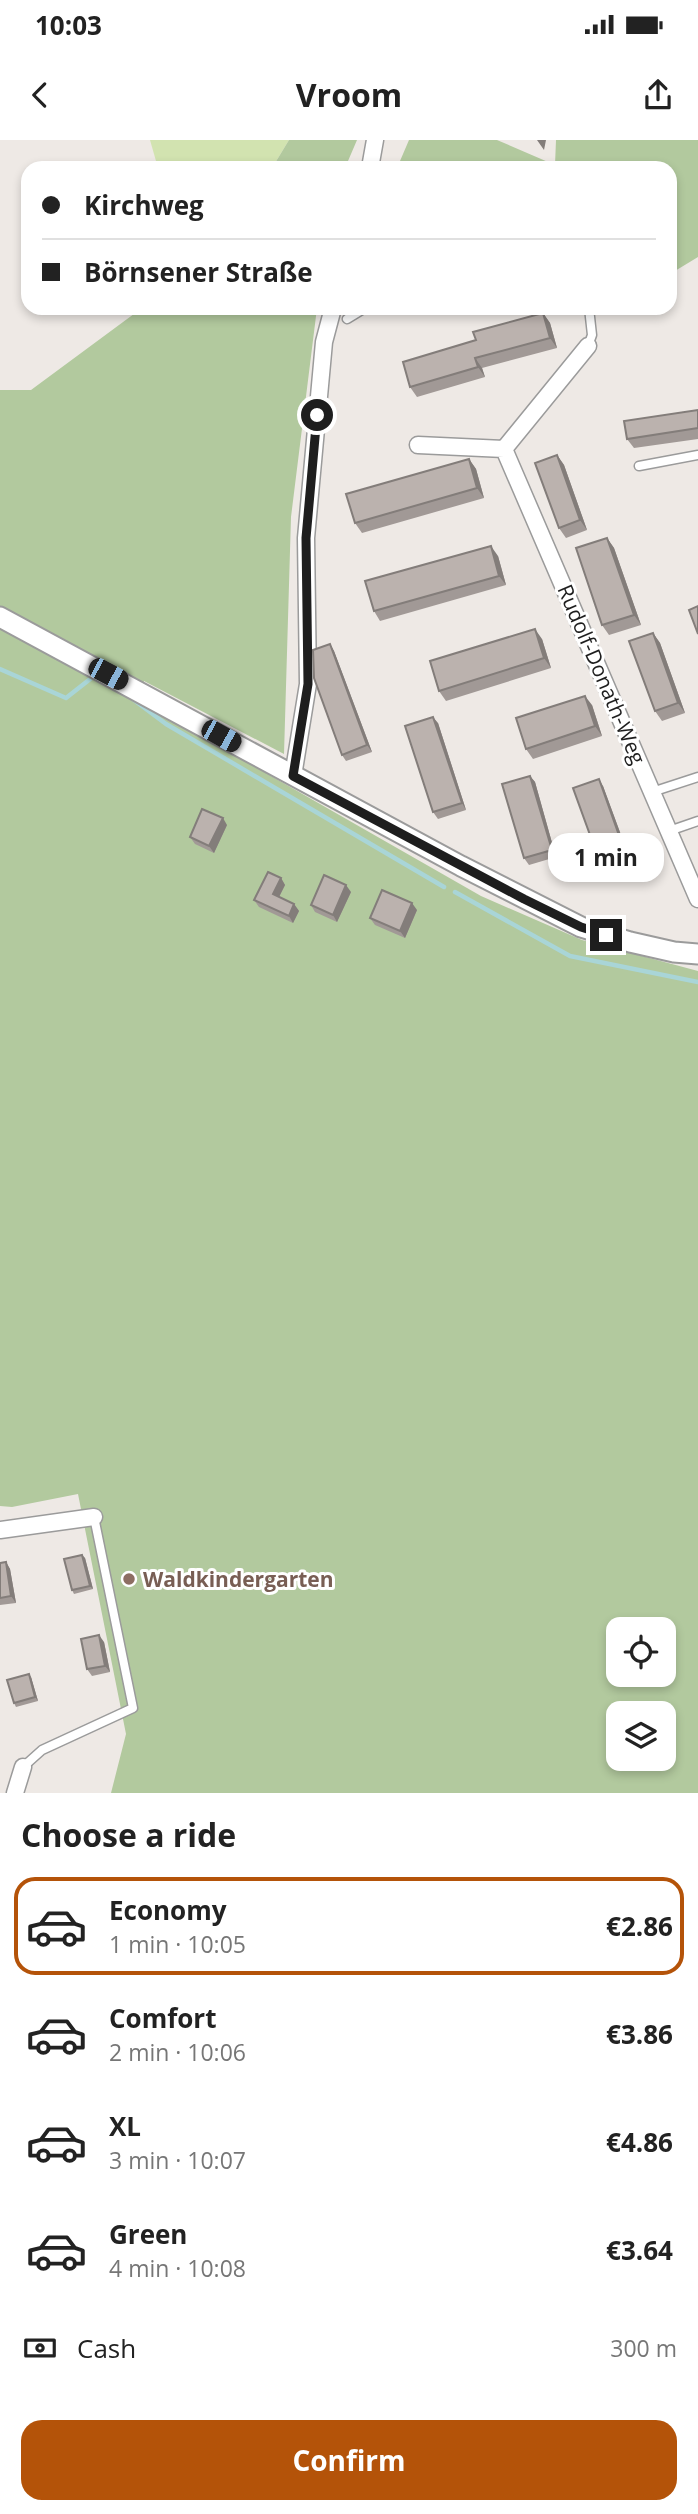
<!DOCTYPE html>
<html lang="en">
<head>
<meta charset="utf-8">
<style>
	body { margin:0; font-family:"Open Sans",sans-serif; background:#f6f6f6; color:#222; height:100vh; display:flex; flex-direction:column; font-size:26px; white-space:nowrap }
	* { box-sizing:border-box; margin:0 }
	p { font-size:23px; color:#767676 }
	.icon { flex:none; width:38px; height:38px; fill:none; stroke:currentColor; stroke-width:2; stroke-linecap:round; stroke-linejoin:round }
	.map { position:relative; height:1653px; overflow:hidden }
	.details { display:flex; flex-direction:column; background:#fff; flex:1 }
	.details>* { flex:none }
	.guide { position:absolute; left:21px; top:21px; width:656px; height:154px; border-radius:21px; box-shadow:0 4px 10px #0003; display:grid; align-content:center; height:154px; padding:0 21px; background:#fff }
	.fabs { position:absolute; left:606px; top:1477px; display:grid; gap:14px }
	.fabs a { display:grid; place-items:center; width:70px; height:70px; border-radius:14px; background:#fff; box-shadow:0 4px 10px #0003; font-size:35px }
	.end { position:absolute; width:32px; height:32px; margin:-16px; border:9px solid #1e1e1e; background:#fff; box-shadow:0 0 0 4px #fff }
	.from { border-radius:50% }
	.bubble { position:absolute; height:49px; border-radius:21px; background:#fff; box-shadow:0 4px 10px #0003; font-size:23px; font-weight:700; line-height:49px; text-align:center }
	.car { position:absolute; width:21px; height:42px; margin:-21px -10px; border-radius:9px; box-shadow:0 0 5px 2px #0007; background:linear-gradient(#222 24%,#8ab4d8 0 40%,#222 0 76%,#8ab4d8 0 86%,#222 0) }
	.guide b { display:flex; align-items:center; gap:24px; height:66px; font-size:26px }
	.guide b+b { border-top:2px solid #e0e0e0 }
	.guide i { width:18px; height:18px; background:#222 }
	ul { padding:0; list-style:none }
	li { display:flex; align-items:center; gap:21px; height:98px; margin:0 14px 10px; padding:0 7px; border:4px solid transparent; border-radius:21px }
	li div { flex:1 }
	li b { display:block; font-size:26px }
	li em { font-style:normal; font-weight:700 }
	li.current { border-color:#b45309 }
	li>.icon { width:63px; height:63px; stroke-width:1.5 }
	h2 { padding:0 21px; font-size:32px; line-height:84px }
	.pay { display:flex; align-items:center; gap:18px; height:77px; padding:0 21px; font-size:26px }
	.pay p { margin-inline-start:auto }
	.action { display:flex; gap:14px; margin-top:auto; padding:14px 21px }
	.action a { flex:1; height:80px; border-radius:21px; background:#b45309; color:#fff; font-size:28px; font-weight:700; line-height:80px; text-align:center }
	.status { display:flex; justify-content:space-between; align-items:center; height:49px; padding:0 35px; background:#fff; direction:ltr }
	.status svg { height:19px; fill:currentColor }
	header { display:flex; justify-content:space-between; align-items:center; height:91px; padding:0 21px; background:#fff; font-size:32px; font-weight:700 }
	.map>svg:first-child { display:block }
</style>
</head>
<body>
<div class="status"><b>10:03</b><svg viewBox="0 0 49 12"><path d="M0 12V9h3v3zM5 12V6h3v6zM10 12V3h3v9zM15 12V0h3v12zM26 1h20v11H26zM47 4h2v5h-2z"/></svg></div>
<header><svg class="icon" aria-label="back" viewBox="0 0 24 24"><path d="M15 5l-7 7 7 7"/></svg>Vroom<svg class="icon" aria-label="share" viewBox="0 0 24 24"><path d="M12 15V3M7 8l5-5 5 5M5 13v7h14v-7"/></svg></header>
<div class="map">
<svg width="698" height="1653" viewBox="0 0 698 1653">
	<rect width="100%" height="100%" fill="#eee9e5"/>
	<path fill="#d2e3b0" d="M150 0H289L272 28H158Z"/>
	<path fill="#b2c99e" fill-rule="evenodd" d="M289 0H357L345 28H272Z
		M409 0H497L555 25 556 0H698V117L670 134V28H397Z
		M142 168H317L291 377 284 614 144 541 140 561 481 756 582 800 698 831V1653H111L126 1594 78 1354 12 1367 0 1366V250H31ZM618 1489H663V1535H618ZM618 1573H663V1619H618Z"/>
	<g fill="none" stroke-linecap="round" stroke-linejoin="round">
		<path stroke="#a9d5d7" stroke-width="4.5" d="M0 529 66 558 94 536
			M130 557 166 584 444 747
			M455 752 570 816 698 842"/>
		<g stroke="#9b9b9b" stroke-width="11">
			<path id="service" d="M347 179 365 168
				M588 206 592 195 589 168
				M639 326 698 315
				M652 652 698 637
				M669 691 698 681
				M23 1627 42 1610 133 1568 94 1377"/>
		</g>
		<g stroke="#9b9b9b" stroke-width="19">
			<path id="minor" d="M370 28 375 0
				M418 305 504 309
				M504 309 698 759
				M504 309 588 206
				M293 636 308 544 306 398 324 202 333 168
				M0 1390 94 1377
				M15 1653 23 1627"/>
		</g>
		<g stroke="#9b9b9b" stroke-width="23">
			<path id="tertiary" d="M0 477 461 726 581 787 630 802 674 812 698 814"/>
		</g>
		<use href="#service" stroke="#fff" stroke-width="8"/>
		<use href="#minor" stroke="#fff" stroke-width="16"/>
		<use href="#tertiary" stroke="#fff" stroke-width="19"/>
	</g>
	<path fill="#a19996" d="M543 173 550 183 557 208 482 228 485 237 417 257 410 247 476 200Z
		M698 270V299L634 308 627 299Z
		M557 315 564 325 587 390 566 398 559 388Z
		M469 319 476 329 484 358 362 393 355 383Z
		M607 398 614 408 641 485 609 495 602 485Z
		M498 416 506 445 380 481 374 471Z
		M653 493 660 503 685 573 662 581 655 571Z
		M542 499 551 528 446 561 439 551Z
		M330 504 334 511 372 612 346 621 342 615Z
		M592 565 602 596 533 619 526 609Z
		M438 583 466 670 438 679 433 672Z
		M530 636 535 642 556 717 529 725 524 718Z
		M603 646 632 725 607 734 602 728Z
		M227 685 214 713 195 704 190 697Z
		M281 738 285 745 279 757 294 764 299 771 293 783 259 767 254 760Z
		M351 752 337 782 315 772 311 765Z
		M417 770 405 798 375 785 370 778Z
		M82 1415 85 1418 93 1449 74 1454 72 1450Z
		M6 1422 10 1429 16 1463 0 1465V1423Z
		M104 1502 110 1532 92 1536 87 1529Z
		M31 1537 38 1561 16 1567 14 1563Z"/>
	<path fill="#837d7a" d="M537 0H546L544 10Z
		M543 173 550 183 557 208 550 198Z
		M475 218 482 228 485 237 478 227Z
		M557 315 564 325 587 390 580 380Z
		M469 319 476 329 484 358 477 348Z
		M607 398 614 408 641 485 634 475Z
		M491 406 498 416 506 445 499 436Z
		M535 489 542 499 551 528 544 518Z
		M653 493 660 503 685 573 678 563Z
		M330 504 334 511 372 612 367 605Z
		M585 556 592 565 602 596 595 586Z
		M433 577 438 583 466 670 462 663Z
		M530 636 535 642 556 717 552 710Z
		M599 639 603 646 632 725 627 718Z
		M223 678 227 685 214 713 209 706Z
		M281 738 285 745 277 761 273 754Z
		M346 745 351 752 337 782 333 775Z
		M412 763 417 770 405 798 400 791Z
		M294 764 299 771 293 783 289 776Z
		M82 1415 85 1418 93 1449 90 1446Z
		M6 1422 10 1429 16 1463 11 1456Z
		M99 1495 104 1502 110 1532 105 1526Z
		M29 1534 31 1537 38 1561 35 1557Z"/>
	<path fill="#bbb2ae" stroke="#837d7a" stroke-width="2" d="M543 173 550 198 475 218 478 227 410 247 403 222 476 200 473 192Z
		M698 270V288L627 299 624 281Z
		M557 315 580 380 559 388 535 323Z
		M469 319 477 348 355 383 346 354Z
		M607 398 634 475 602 485 576 408Z
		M491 406 499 436 374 471 365 441Z
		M698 466V494L689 470Z
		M535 489 544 518 439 551 430 521Z
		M653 493 678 563 655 571 629 501Z
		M330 504 367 605 342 615 314 538 313 510Z
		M585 556 595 586 526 609 516 578Z
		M433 577 462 663 433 672 405 586Z
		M530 636 552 710 524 718 502 644Z
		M599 639 627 718 602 728 573 648Z
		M202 669 223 678 209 706 190 697Z
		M268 732 281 738 273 754 294 764 289 776 254 760Z
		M324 735 346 745 333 775 311 765Z
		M382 750 412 763 400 791 370 778Z
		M82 1415 90 1446 72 1450 64 1419Z
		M6 1422 11 1456 0 1458V1423Z
		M99 1495 105 1526 87 1529 81 1499Z
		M29 1534 35 1557 14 1563 7 1540Z"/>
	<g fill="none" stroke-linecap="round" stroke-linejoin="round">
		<path stroke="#1e1e1e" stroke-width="9" d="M317 275 306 398 308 544 293 636 524 759 581 787 606 795"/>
	</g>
	<circle fill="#8d6e63" stroke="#fff" stroke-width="2.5" cx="129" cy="1439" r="7"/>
	<g text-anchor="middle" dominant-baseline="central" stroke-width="6" stroke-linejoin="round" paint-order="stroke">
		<g font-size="21" fill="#1e1e1e" stroke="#fff">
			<text transform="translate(602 534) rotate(67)">Rudolf-Donath-Weg</text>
		</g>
		<g font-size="21" font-weight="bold" fill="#785e54" stroke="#fff" text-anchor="start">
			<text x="143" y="1439">Waldkindergarten</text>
		</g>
	</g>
</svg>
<div class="fabs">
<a><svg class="icon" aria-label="locate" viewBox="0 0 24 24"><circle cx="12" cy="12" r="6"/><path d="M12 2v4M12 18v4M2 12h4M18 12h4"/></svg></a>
<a><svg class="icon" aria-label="layers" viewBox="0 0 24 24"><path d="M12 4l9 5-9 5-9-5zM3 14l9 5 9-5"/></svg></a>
</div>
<i class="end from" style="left:317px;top:275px"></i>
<i class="end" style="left:606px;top:795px"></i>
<div class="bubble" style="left:548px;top:693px;width:116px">1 min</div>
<i class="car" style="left:108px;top:534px;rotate:118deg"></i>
<i class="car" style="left:221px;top:596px;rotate:119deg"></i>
<div class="guide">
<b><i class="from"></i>Kirchweg</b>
<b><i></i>Börnsener Straße</b>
</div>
</div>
<section class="details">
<h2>Choose a ride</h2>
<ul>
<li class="current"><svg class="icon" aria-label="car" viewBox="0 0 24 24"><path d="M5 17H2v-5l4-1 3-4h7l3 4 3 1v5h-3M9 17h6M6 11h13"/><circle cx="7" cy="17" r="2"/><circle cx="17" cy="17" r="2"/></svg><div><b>Economy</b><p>1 min · 10:05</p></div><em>€2.86</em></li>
<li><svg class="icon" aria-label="car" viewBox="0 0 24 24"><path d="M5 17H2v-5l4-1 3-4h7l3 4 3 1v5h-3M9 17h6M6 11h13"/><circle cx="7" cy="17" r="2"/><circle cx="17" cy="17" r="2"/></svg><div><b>Comfort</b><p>2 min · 10:06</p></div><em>€3.86</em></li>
<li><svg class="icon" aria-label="car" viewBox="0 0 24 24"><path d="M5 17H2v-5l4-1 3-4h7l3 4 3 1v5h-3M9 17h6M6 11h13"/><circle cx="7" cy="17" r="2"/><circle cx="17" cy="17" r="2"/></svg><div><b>XL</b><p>3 min · 10:07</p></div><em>€4.86</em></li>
<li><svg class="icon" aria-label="car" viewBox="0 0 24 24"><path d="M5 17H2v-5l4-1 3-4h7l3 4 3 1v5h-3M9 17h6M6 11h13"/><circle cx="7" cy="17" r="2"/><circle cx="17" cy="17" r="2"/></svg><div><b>Green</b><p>4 min · 10:08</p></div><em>€3.64</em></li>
</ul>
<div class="pay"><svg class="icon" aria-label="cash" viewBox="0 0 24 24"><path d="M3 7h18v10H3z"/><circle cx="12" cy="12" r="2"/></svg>Cash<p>300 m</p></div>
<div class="action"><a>Confirm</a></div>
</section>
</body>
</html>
